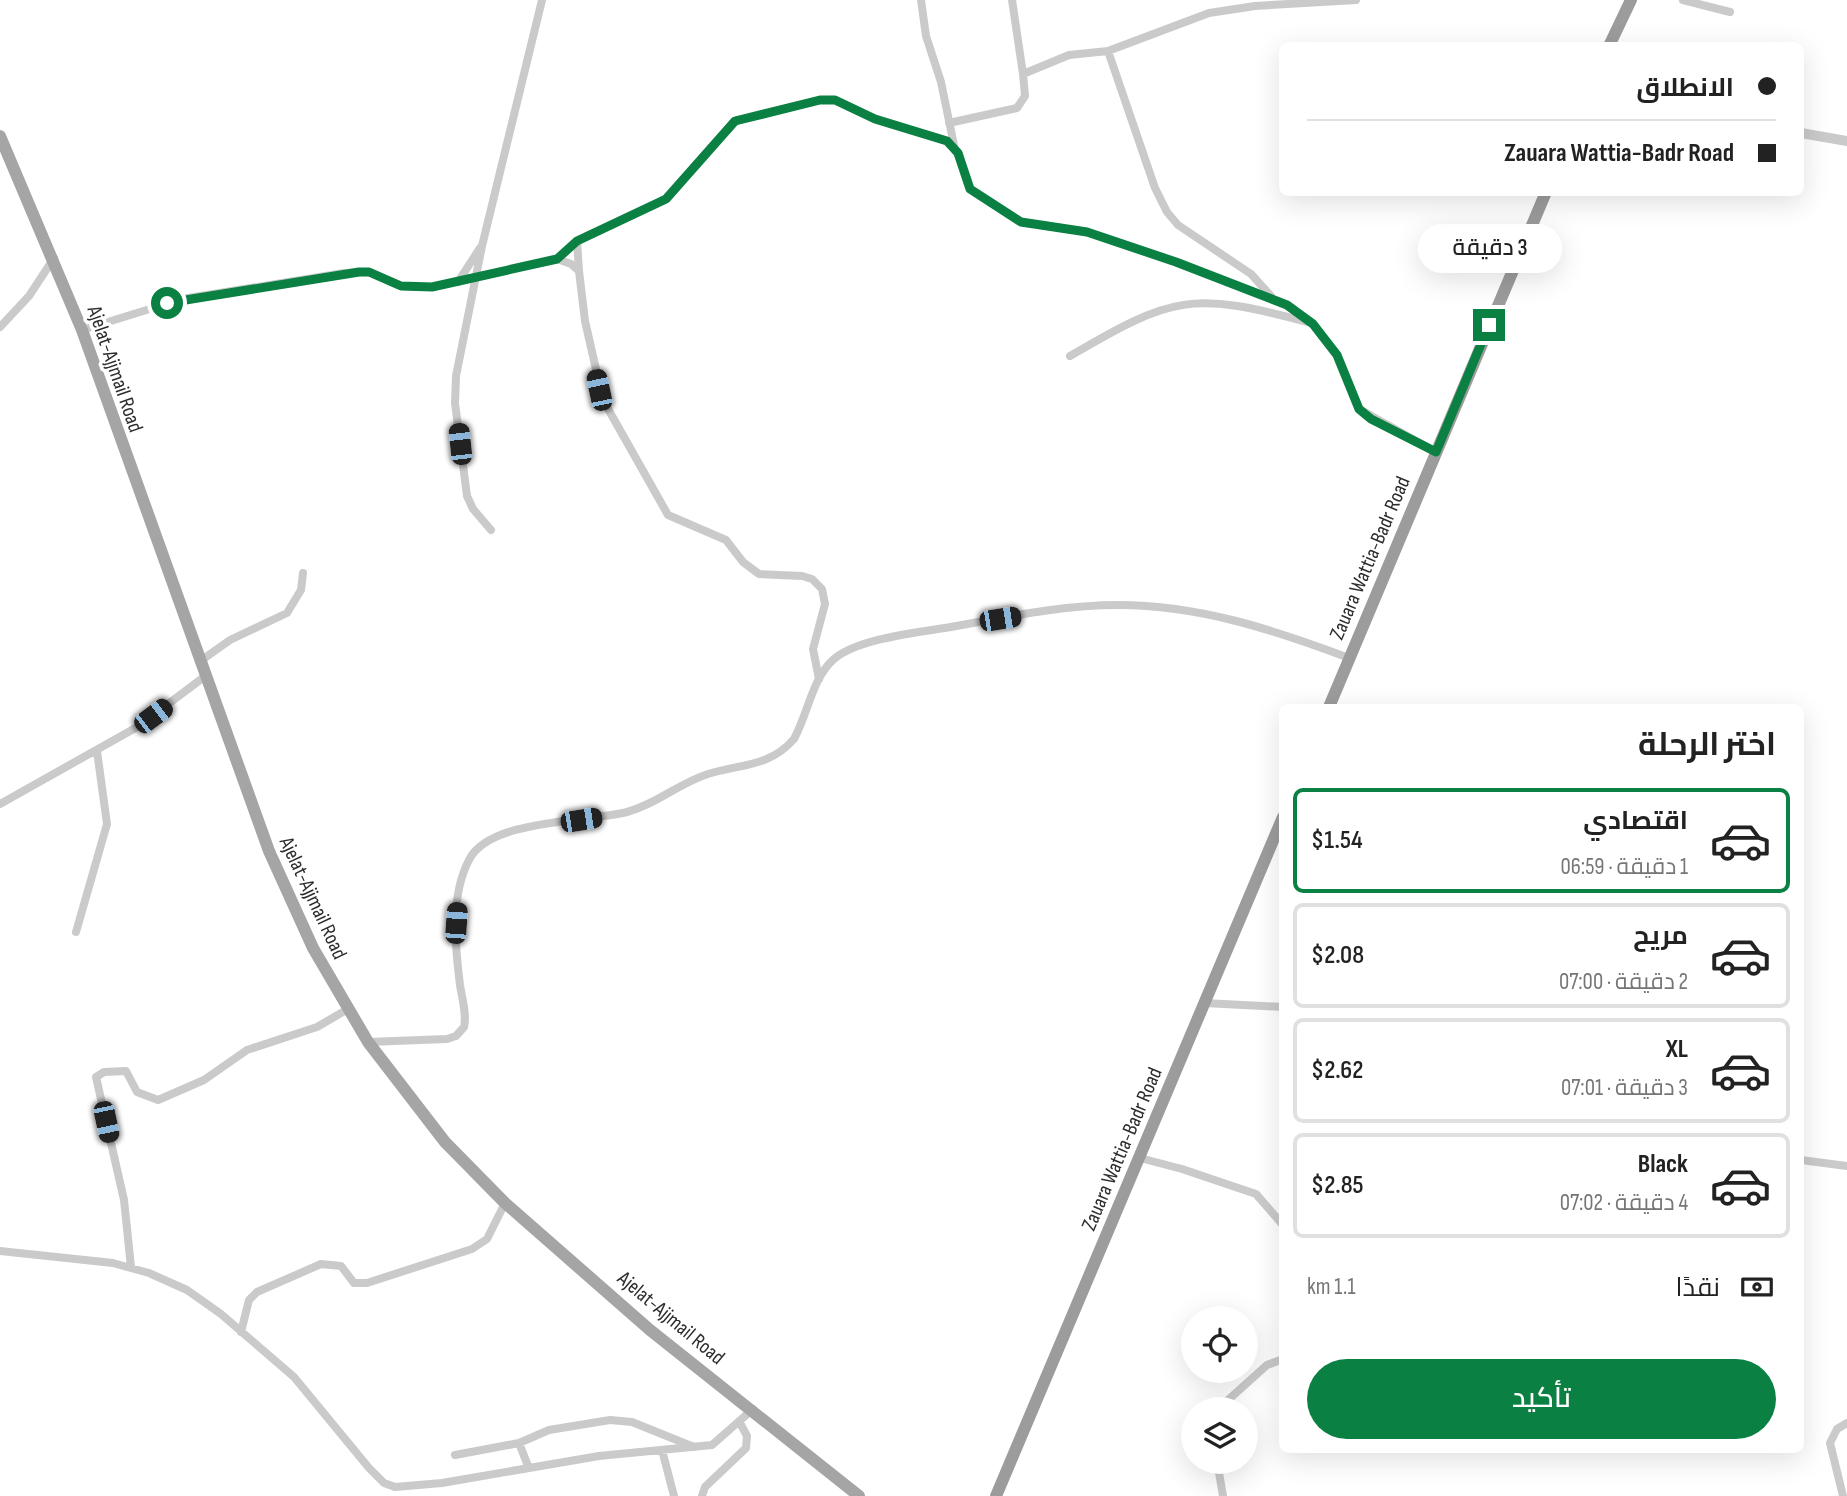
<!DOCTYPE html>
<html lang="ar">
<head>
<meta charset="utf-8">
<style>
	body { margin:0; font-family:"Sofia Sans Condensed",Cairo,sans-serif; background:#f6f6f6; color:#222; direction:rtl; height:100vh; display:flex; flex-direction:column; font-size:26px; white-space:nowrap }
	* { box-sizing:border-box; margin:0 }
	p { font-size:23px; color:#767676 }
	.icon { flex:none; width:38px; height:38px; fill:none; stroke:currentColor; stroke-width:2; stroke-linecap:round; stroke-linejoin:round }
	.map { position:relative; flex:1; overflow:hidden; direction:ltr }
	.drawer { position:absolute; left:1279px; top:704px; width:525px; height:749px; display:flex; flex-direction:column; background:#fff; border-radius:10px; box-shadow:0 7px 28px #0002; direction:rtl }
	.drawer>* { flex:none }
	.hud { position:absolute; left:1279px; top:42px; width:525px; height:154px; border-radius:10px; box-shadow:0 7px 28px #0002; direction:rtl; display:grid; align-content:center; height:154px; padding:0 28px; background:#fff }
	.fabs { position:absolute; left:1181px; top:1306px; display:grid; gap:14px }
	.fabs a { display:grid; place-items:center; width:77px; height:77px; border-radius:50%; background:#fff; box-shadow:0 7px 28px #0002; font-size:35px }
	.end { position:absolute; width:32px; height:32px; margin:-16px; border:9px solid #0b8043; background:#fff; box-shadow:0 0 0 4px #fff }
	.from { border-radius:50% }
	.bubble { position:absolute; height:49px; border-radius:24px; background:#fff; box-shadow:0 7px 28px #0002; font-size:23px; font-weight:600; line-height:49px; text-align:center; direction:rtl }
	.car { position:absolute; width:21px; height:42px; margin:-21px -10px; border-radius:9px; box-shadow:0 0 5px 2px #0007; background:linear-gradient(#222 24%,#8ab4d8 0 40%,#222 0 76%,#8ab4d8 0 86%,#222 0) }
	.hud b { display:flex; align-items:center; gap:24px; height:66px; font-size:26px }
	.hud b+b { border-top:2px solid #e0e0e0 }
	.hud i { width:18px; height:18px; background:#222 }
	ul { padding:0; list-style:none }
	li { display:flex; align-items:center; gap:21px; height:105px; margin:0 14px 10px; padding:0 14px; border:4px solid #e0e0e0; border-radius:10px }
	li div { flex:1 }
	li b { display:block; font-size:26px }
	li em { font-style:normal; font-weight:600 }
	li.on { border-color:#0b8043 }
	li>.icon { width:63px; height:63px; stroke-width:1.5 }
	h2 { padding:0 28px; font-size:32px; line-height:84px }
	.pay { display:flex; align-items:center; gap:18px; height:77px; padding:0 28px; font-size:26px }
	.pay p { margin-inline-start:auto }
	.button { display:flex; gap:14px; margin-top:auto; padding:14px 28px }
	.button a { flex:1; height:80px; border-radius:42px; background:#0b8043; color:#fff; font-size:28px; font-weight:600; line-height:80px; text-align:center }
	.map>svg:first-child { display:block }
</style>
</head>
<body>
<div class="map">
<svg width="1847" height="1496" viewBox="0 0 1847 1496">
	<rect width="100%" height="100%" fill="#fff"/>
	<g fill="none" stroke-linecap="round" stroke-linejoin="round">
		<path stroke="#cacaca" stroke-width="8" d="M921 0 926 36 941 82 954 145
			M1012 0 1023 74
			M1683 0 1730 12
			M1108 51 1155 188 1167 212 1178 225 1251 274 1271 296
			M949 123 1017 108 1025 96 1023 74 1069 55 1108 51 1209 13 1255 6 1356 0
			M577 241 579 271
			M557 259 577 241 666 199 735 121 820 100H835L875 119 947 141 958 153 970 189 1021 222 1087 232 1176 262 1287 305 1313 324 1337 355 1359 409 1436 452
			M458 282 480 248
			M0 327 29 296 54 258
			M82 330 182 299 344 273 369 272 401 286 432 287 557 259 571 264 579 271 585 321 603 400 668 515 726 540 743 562 759 574 802 576 812 579 822 589 825 604 813 649 819 679
			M1070 356C1172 296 1192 291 1307 322
			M491 530 473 509 467 496 455 403 456 376 482 246 542 0
			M199 662 230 640 287 613 301 590 303 573
			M0 804 139 726 204 677
			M76 932 107 824 97 751
			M1204 1003 1283 1007
			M368 1042 447 1039 456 1036 464 1027C467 1015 462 998 460 985 455 946 450 896 469 860 489 819 587 822 627 812 657 804 679 783 708 774 740 764 770 767 794 739 808 714 812 678 834 659 858 639 914 633 945 628 1002 618 1060 605 1118 605 1200 605 1274 630 1349 658
			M1140 1158 1182 1169 1256 1194 1283 1225
			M1801 1160 1847 1166
			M0 1251 113 1263 149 1273 187 1290 221 1314 294 1377 369 1468 384 1483 395 1487 442 1483 599 1456 712 1445 753 1409
			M131 1267 124 1200 96 1077 104 1072 126 1071 137 1092 158 1100 204 1080 247 1050 317 1027 348 1009
			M241 1332 249 1300 257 1292 321 1264 341 1266 354 1283H367L472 1249 487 1239 505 1203
			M1218 1409 1267 1365 1283 1359
			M519 1443 528 1466
			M662 1450 674 1496
			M455 1455 519 1443 549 1430 610 1420 632 1422 694 1447
			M1217 1461 1223 1496
			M702 1496 705 1487 746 1448 747 1436 740 1423
			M1843 1496 1830 1443 1837 1429 1847 1423"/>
		<path stroke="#cacaca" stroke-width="10" d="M1801 133 1847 141"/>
		<path stroke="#a5a5a5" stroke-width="12" d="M0 136 82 330 269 851 313 948 368 1042 445 1142 505 1203 650 1330 859 1496"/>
		<path stroke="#9c9c9c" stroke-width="12" d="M1609 46 1631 0
			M1329 707 1546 192
			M996 1496 1283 817"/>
	</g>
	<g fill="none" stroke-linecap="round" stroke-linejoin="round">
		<path stroke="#0b8043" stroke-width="9" d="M167 303 359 272H369L401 286 432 287 557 259 577 241 666 199 735 121 820 100H835L875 119 947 141 958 153 970 189 1021 222 1087 232 1176 262 1287 305 1313 324 1337 355 1359 409 1371 419 1436 452 1489 325"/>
	</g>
	<g text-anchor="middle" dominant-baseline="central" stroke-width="7" stroke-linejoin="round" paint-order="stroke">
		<g font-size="21" fill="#2d2d2d" stroke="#fff">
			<text transform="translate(115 369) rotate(71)">Ajelat-Ajjmail Road</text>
			<text transform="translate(1370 558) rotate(-67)">Zauara Wattia-Badr Road</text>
			<text transform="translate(313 898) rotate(65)">Ajelat-Ajjmail Road</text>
			<text transform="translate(1122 1149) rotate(-67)">Zauara Wattia-Badr Road</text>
			<text transform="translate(671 1318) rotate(40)">Ajelat-Ajjmail Road</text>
		</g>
	</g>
</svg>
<div class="fabs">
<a><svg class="icon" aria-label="locate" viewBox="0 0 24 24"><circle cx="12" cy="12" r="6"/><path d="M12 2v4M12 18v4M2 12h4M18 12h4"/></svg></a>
<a><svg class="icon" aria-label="layers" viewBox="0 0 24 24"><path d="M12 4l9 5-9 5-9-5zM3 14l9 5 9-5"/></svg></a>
</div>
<i class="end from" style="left:167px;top:303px"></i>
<i class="end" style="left:1489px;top:325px"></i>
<div class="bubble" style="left:1418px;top:224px;width:144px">3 دقيقة</div>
<i class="car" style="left:599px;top:390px;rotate:348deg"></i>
<i class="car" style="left:460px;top:444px;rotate:354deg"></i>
<i class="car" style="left:1000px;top:619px;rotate:81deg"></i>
<i class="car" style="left:153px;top:716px;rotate:53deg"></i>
<i class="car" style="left:581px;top:820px;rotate:81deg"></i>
<i class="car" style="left:456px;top:923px;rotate:4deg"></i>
<i class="car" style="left:106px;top:1122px;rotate:168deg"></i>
<div class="hud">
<b><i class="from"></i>الانطلاق</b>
<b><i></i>Zauara Wattia-Badr Road</b>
</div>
<section class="drawer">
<h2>اختر الرحلة</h2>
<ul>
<li class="on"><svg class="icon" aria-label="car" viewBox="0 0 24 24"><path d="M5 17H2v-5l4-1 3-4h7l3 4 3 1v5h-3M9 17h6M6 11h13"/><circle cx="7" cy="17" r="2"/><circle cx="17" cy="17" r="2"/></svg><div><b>اقتصادي</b><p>1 دقيقة · 06:59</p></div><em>$1.54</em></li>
<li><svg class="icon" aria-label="car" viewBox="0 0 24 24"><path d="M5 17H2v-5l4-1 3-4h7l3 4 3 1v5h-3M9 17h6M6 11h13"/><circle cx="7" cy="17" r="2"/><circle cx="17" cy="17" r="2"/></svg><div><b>مريح</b><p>2 دقيقة · 07:00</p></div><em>$2.08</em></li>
<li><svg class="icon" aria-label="car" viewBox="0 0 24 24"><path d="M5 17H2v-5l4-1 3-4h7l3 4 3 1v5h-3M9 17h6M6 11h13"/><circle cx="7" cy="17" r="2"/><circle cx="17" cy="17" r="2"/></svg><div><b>XL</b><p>3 دقيقة · 07:01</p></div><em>$2.62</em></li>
<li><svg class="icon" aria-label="car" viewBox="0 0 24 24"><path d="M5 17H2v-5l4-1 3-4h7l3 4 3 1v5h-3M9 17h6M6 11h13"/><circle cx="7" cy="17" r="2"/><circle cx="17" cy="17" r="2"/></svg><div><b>Black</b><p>4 دقيقة · 07:02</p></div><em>$2.85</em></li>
</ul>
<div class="pay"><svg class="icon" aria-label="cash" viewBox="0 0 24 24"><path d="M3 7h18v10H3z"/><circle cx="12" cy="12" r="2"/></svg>نقدًا<p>1.1 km</p></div>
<div class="button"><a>تأكيد</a></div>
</section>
</div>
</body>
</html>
